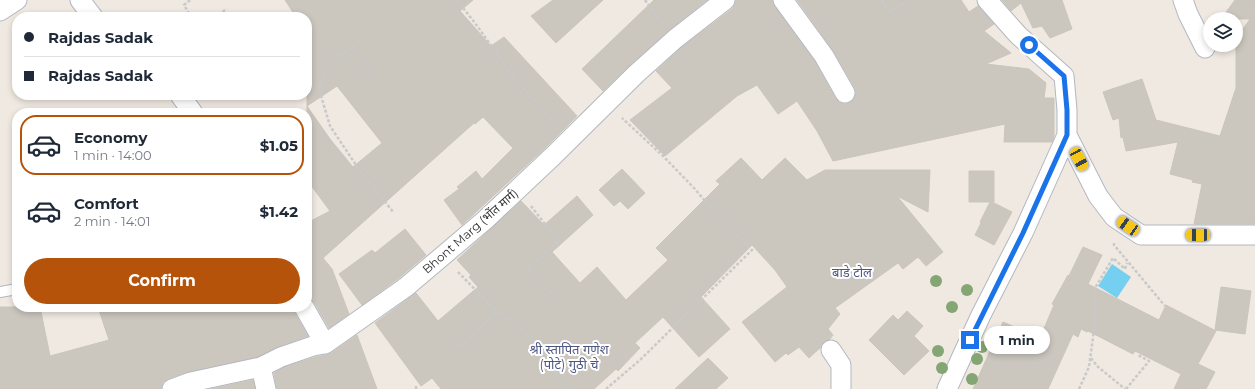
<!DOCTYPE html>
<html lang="en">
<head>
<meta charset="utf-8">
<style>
	body { margin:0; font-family:Montserrat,"Noto Sans Devanagari",sans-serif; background:#f6f6f7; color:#1f2937; height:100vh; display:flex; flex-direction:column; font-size:15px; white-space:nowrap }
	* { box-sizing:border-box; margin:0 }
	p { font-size:13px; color:#747a83 }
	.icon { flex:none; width:22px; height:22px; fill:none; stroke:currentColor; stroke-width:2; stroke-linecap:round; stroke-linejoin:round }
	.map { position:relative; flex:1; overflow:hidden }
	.details { position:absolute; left:12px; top:108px; width:300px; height:204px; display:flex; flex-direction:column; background:#fff; border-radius:16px; box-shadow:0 2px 6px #0003 }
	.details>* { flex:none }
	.top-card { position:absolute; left:12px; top:12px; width:300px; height:88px; border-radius:16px; box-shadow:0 2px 6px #0003; display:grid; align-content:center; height:88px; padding:0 12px; background:#fff }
	.tools { position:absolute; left:1203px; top:12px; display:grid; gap:8px }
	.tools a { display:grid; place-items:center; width:40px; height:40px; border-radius:50%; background:#fff; box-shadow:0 2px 6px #0003; font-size:20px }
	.end { position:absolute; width:18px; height:18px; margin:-9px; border:5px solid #1a73e8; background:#fff; box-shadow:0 0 0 2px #fff }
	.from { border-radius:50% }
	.bubble { position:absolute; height:28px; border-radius:14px; background:#fff; box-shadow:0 2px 6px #0003; font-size:13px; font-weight:700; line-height:28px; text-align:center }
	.car { position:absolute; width:12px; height:24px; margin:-12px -6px; border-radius:5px; box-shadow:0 0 3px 1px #0007; background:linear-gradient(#f5c518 24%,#345 0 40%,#f5c518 0 76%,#345 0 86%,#f5c518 0) }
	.top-card b { display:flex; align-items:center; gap:14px; height:38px; font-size:15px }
	.top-card b+b { border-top:1px solid #e0e1e3 }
	.top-card i { width:10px; height:10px; background:#1f2937 }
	ul { padding:7px 0 0; list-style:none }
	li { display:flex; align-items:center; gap:12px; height:60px; margin:0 8px 6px; padding:0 4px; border:2px solid transparent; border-radius:16px }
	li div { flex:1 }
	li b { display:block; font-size:15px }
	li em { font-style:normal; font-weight:700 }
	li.selected { border-color:#b45309 }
	li>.icon { width:36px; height:36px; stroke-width:1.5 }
	.primary-button { display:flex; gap:8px; margin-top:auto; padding:8px 12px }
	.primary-button a { flex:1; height:46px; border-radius:24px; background:#b45309; color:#fff; font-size:16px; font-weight:700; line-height:46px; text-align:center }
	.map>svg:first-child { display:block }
</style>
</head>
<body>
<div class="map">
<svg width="1255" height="389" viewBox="0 0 1255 389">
	<rect width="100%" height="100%" fill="#efe9e1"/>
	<path fill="#75cff0" d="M1112 264 1131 277 1117 298 1098 286Z"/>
	<path fill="#cbc7bf" stroke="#cbc5ba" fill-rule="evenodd" d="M285 0H473L460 11 491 46 504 37 577 116 545 148 462 225 444 200 459 189 457 187 476 171 482 179 513 148 483 117 475 124 474 123 323 258 332 269 349 314 329 328 314 302 307 297V223L330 211 307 180V17H296ZM337 86 382 143 353 167 330 139 307 106Z
		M553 0H603L556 43 531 16Z
		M654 0H707L668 31 629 66 603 91 582 69Z
		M736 0H772L774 6 815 62 835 98 839 102 845 104 850 103 854 99 856 93 855 88 833 50 797 0H961L969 12 978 6 994 24 984 31 1011 53 986 64 1029 69 1046 83 1044 98H1054V137L1052 142H1004L1005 124 833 161 817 131 797 101 778 114 757 85 737 96 665 156 630 120 672 88 656 71 682 47 732 9 735 4Z
		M1002 0H1062L1072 29 1050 38 1042 26 1033 28 1021 3 1011 11Z
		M1235 0H1255V224H1194L1202 184 1192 182 1193 180 1170 174 1178 142 1126 151 1123 137 1121 138 1119 118 1113 120 1103 92 1142 79 1156 120 1220 136 1236 88V39L1250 19H1221Z
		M741 158 762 180 785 158 807 180 825 170H930L928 212 897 196 943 252 926 266 918 257 903 269 898 263 835 308 840 314 828 329 833 335 829 340 825 341 821 347 809 358 799 347 788 355 786 353 775 362 742 322 787 287 775 270 752 245 701 297 730 329 699 357 663 317 635 343 640 348 618 371 616 369 594 389H441L432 378 421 386 375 323 416 293 438 321 478 287 469 277 471 275 457 260 521 201 544 225 577 196 593 215 552 252 580 283 597 267 626 300 668 260 656 248 720 184 716 181Z
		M622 169 645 193 628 209 620 201 614 206 599 190Z
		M969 171H994V202H992L1012 212 994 245 975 235 981 223 980 222 990 202H969Z
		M405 229 426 255 399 278 362 305 339 274 372 250 375 253Z
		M1083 247 1102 255 1088 284 1159 320 1166 305 1216 331 1198 364 1215 372 1206 389H1174L1181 374 1135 351 1133 354 1088 331 1087 332 1081 329 1078 337 1073 334 1048 389H973L1003 322 1040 338 1054 305 1052 304 1068 275 1069 276Z
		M1221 287 1251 291 1245 334 1215 330Z
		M0 307H40L50 356 109 340 98 307H293L294 312 308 336 277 347 257 357 187 372 168 379 163 382 161 389H0Z
		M907 311 923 326 914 336 929 351 904 375 869 340 893 315 898 320Z
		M357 335 377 389H277L274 373 285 367 316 357 330 354Z
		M708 358 728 378 716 389H675Z
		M253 380 255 389H211Z"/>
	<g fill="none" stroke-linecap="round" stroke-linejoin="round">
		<g stroke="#b4b7c1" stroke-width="12">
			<path id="lane" d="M0 292 17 289"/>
		</g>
		<g stroke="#b4b7c1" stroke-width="21">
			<path id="street" d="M80 0 93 17
				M783 0 824 56 845 93
				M1183 0 1188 14 1205 48
				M0 11 17 0
				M180 95 193 113
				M1067 135 1098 196 1114 217 1141 235H1255
				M304 307 325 344
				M831 350 841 365V389
				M261 367 266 389
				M172 389 191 382 261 367 281 357 313 346 325 344 406 287 485 220 553 156 636 74 675 39 725 0
				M947 389 981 315 1023 233 1067 135V110L1064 76 1018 35 987 0"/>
		</g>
		<path stroke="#c9c9c9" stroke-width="2.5" stroke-dasharray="3 2" stroke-linecap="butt" d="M190 0 184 5 191 17
			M457 0 478 27 514 78 555 123
			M645 0 662 23
			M882 0 888 13 909 0
			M214 17 227 9
			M374 77 354 47 339 56 326 68 319 89 330 126 358 168 394 213
			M531 206 558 241 529 267 556 298
			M1114 243V245L1165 306
			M458 272 497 312 521 327 568 389
			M461 346 484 323 497 312
			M1091 358 1097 366 1125 389
			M416 389V386
			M606 389 640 360 752 250 717 215 694 188 663 156 622 118
			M1079 389 1089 367 1094 330 1095 288 1113 258 1125 269 1127 263
			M1126 389 1149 361 1138 355"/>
		<use href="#lane" stroke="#fff" stroke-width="10"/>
		<use href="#street" stroke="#fff" stroke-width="19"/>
	</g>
	<g fill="#84a574">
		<circle cx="936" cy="281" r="6"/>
		<circle cx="967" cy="290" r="6"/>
		<circle cx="952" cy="307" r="6"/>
		<circle cx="982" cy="347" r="6"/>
		<circle cx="938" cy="351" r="6"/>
		<circle cx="977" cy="359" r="6"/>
		<circle cx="942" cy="368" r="6"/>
		<circle cx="972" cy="379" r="6"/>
	</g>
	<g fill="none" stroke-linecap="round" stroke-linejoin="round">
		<path stroke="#1a73e8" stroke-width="5" d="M970 340 1023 233 1067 135V110L1064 76 1029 45"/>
	</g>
	<g text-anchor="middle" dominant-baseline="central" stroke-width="4" stroke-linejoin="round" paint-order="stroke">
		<g font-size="12" fill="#2e2e2e" stroke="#fff">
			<text transform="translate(470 231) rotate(-41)">Bhont Marg (भाेंत मार्ग)</text>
		</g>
		<g font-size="13" fill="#4d5680" stroke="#fff">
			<text x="852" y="272">बाडे टोल</text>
			<text x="569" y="349">श्री स्तापित गणेश<tspan x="569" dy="15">(पोटे) गुठी चे</tspan></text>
		</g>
	</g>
</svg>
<div class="tools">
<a><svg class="icon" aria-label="layers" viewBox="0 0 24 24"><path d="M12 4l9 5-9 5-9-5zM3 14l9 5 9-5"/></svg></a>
</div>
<i class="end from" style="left:1029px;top:45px"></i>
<i class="end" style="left:970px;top:340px"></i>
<div class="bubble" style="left:984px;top:326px;width:66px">1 min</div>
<i class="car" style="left:1079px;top:159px;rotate:152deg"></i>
<i class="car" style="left:1128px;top:226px;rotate:304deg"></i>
<i class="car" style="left:1198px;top:235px;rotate:270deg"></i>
<div class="top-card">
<b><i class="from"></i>Rajdas Sadak</b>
<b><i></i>Rajdas Sadak</b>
</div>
<section class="details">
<ul>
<li class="selected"><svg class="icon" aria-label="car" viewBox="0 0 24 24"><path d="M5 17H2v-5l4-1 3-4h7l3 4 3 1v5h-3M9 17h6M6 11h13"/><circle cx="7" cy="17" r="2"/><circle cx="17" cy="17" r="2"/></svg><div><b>Economy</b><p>1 min · 14:00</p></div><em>$1.05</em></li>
<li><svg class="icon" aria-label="car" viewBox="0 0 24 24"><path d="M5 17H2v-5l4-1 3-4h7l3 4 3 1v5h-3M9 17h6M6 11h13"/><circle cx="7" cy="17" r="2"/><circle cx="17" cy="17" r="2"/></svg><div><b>Comfort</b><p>2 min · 14:01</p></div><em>$1.42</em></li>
</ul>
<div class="primary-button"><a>Confirm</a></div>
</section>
</div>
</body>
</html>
